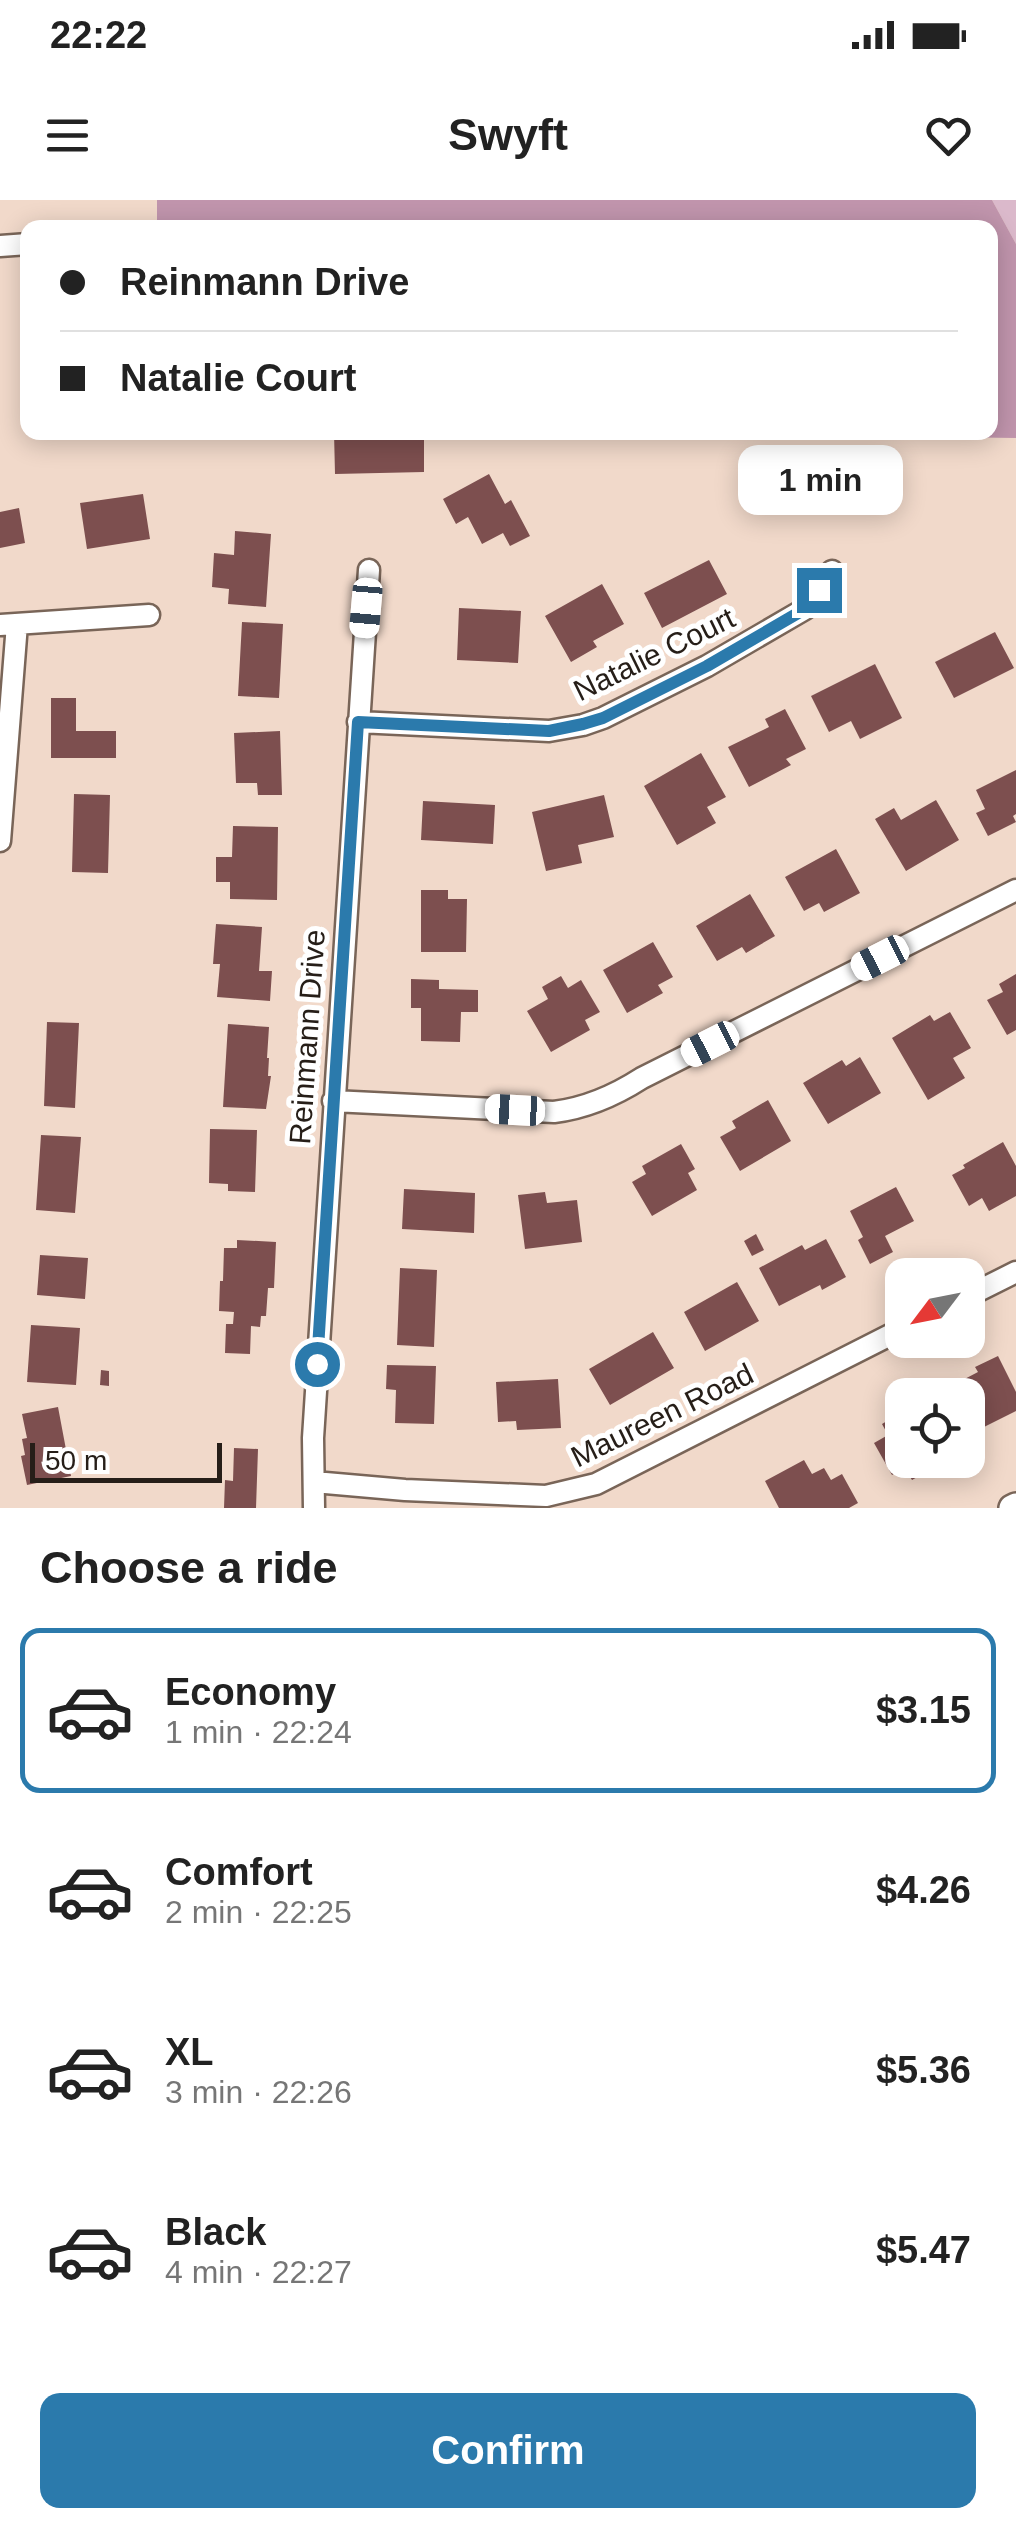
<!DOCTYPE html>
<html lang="en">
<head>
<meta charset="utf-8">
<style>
	body { margin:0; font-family:Helvetica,sans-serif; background:#f2f2f2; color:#222; height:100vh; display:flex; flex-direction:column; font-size:38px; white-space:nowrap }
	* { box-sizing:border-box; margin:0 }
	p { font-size:32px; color:#767676 }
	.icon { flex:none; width:55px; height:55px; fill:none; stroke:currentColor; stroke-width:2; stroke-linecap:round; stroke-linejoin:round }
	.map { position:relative; height:1308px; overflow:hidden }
	.panel { display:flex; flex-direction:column; background:#fff; flex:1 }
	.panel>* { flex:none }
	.top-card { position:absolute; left:20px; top:20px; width:978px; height:220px; border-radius:20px; box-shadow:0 5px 25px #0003; display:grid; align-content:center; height:220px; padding:0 40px; background:#fff }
	.needle { width:65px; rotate:238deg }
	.controls { position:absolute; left:885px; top:1058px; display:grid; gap:20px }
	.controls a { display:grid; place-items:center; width:100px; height:100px; border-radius:20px; background:#fff; box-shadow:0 5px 25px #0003; font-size:50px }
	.scale { position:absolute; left:30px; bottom:25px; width:192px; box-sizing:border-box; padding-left:10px; border:5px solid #261e18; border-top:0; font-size:28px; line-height:35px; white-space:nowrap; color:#261e18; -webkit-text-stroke:8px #fff; paint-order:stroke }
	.end { position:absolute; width:45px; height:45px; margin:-22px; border:12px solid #2b7aac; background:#fff; box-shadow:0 0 0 5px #fff }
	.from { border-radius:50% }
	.bubble { position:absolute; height:70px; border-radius:20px; background:#fff; box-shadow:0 5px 25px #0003; font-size:32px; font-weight:600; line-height:70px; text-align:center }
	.car { position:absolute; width:30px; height:60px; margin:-30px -15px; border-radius:12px; box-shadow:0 0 8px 2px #0007; background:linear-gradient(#fff 24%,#345 0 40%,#fff 0 76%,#345 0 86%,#fff 0) }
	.top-card b { display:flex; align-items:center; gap:35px; height:95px; font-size:38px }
	.top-card b+b { border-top:2px solid #e0e0e0 }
	.top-card i { width:25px; height:25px; background:#222 }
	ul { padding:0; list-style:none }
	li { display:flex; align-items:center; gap:30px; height:165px; margin:0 20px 15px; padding:0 20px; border:5px solid transparent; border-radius:20px }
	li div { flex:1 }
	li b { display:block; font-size:38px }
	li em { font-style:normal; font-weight:600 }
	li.on { border-color:#2b7aac }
	li>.icon { width:90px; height:90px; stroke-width:1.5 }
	h2 { padding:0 40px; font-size:45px; line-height:120px }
	.action { display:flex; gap:20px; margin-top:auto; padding:20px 40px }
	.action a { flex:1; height:115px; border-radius:20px; background:#2b7aac; color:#fff; font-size:40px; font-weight:600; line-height:115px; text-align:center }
	.status { display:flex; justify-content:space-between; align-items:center; height:70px; padding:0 50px; background:#fff; direction:ltr }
	.status svg { height:28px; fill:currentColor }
	header { display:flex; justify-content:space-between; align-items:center; height:130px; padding:0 40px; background:#fff; font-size:45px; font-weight:600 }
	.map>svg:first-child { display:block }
</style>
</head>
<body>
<div class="status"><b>22:22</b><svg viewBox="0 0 49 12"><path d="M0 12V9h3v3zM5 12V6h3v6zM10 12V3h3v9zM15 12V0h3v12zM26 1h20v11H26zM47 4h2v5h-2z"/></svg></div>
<header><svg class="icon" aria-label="menu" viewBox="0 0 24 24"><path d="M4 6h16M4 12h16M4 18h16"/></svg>Swyft<svg class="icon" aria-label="heart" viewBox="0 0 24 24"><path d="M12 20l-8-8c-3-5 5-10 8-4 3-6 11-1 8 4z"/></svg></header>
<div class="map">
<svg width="1016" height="1308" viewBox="0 0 1016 1308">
	<rect width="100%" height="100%" fill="#f1d9ca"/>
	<path fill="#dbb9cb" d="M992 0H1016V44Z"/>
	<path fill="#c195ad" d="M157 0H992L1016 44V238L640 233 990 232V28H157Z"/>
	<path fill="#7d4f4f" d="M334 232H424V272L335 274Z
		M489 274 505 304 511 300 530 336 510 346 503 333 482 344 468 317 456 324 443 299Z
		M143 294 150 339 87 349 80 303Z
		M19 308 25 343 0 348V312Z
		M235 331 271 334 266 407 228 404 229 389 212 387 214 353 234 355Z
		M709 360 727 394 662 428 644 393Z
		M602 384 624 424 593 441 597 447 571 462 545 416Z
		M459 408 521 411 518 463 457 460Z
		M242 422 283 424 279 498 238 496Z
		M995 432 1014 468 954 498 935 462Z
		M875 464 902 518 860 539 851 521 829 532 811 496Z
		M51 498H76V531H116V558H51Z
		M785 509 806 549 786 559 791 565 749 587 728 547 769 527 765 519Z
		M280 531 282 595H258L257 583H236L234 533Z
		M701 553 726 597 707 607 716 623 677 645 644 586Z
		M1016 570V614L1013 616 1016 622 988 636 976 613 985 609 976 590Z
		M74 594 110 595 108 673 72 672Z
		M604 595 614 637 578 645 582 663 546 671 532 612Z
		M936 600 959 640 906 671 875 619 894 608 901 620Z
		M423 601 495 605 493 644 421 640Z
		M233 626 278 627 277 700 230 699V682H216V657H232Z
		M836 649 860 693 824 712 819 703 804 711 785 677Z
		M421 690H448V699H467L466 752H421Z
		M750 694 775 736 746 753 742 747 717 761 696 726Z
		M216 724 262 727 259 771H272L270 801 217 797 220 764H213Z
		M653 742 673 777 658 785 663 793 627 813 603 770Z
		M1016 774V830L1007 835 987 800 1003 792 999 784Z
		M561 776 568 788 581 780 600 812 585 820 590 830 551 852 527 811 548 799 542 787Z
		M411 779 439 780V789L478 790V812H461L460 842 421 841V808H411Z
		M950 812 971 848 953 858 965 878 928 900 892 838 930 815 934 821Z
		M47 822 79 823 75 908 44 906Z
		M228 824 269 827 267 858H269L268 876H271L266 909 223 907Z
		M860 857 881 893 828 924 803 883 842 860 846 866Z
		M768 900 791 941 740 971 720 937 736 928 732 921Z
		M210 929 257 930 255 992 228 991V984L209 983Z
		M41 935 81 937 75 1013 36 1010Z
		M1003 942 1016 966V996L989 1011 982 998 969 1006 952 975 965 968 963 965Z
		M681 944 695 969 688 973 697 990 652 1016 632 982 646 974 642 966Z
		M896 987 914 1021 885 1036 893 1052 870 1064 858 1040 863 1037 850 1011Z
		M404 989 475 993 474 1033 402 1029Z
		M545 992 547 1003 577 1000 582 1042 525 1049 518 995Z
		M756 1034 764 1050 752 1056 744 1041Z
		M826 1039 846 1077 822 1090 820 1085 779 1106 759 1068 802 1045 805 1050Z
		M237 1040 276 1042 274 1088H268L266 1116H261L260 1127 251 1126 250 1154 225 1153 226 1124H233L234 1112 219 1111 220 1081H223L224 1048H237Z
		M40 1055 88 1058 85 1099 37 1095Z
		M400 1068 437 1070 434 1147 397 1145Z
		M737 1082 759 1121 705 1151 684 1112Z
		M31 1125 80 1128 76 1185 27 1182Z
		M653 1132 674 1168 610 1205 589 1169Z
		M998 1156 1016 1192V1211L968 1235V1195H948L961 1189 957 1183 978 1172 975 1167Z
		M387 1165 436 1166 434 1224 395 1223 396 1190 386 1189Z
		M101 1170 109 1171V1186L100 1185Z
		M558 1179 561 1228 517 1230 516 1221 498 1222 496 1182Z
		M58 1207 71 1276 27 1285 21 1256 25 1255 22 1239 27 1238 22 1214Z
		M902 1212V1260H928L933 1268 912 1280 905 1268 892 1275 874 1243 888 1235 882 1224Z
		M234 1248 258 1249 256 1308H224L225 1280 233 1281Z
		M804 1260 812 1274 824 1268 831 1280 842 1274 858 1303 849 1308H779L765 1281Z"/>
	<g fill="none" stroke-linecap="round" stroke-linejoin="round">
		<g stroke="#796558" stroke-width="25">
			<path id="minor" d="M0 46 28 44
				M0 425 149 415
				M358 522 549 531 583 525 603 518 707 466 805 409 832 371
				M0 641 17 424
				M333 901 554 912C587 908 614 896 642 878L1016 690
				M968 1096 1016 1072
				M314 1282 405 1290 546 1296 596 1284 902 1129
				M314 1308 313 1238 369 370"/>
		</g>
		<g stroke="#796558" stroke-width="30">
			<path id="tertiary" d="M1012 1308 1016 1306"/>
		</g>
		<use href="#minor" stroke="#fff" stroke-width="20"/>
		<use href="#tertiary" stroke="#fff" stroke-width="25"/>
	</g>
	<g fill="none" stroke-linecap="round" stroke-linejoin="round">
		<path stroke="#2b7aac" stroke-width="12" d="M317 1164 358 522 549 531 583 524 603 518 707 466 805 409 819 390"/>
	</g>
	<g text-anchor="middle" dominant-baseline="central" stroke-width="10" stroke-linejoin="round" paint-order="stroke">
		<g font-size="30" fill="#261e18" stroke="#fff">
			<text transform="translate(654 454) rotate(-26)">Natalie Court</text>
			<text transform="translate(307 837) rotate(-86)">Reinmann Drive</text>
			<text transform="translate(662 1215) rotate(-26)">Maureen Road</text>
		</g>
	</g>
</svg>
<div class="controls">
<a><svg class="needle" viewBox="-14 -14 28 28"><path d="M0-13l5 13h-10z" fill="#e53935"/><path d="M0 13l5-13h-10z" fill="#767676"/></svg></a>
<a><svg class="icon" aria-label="locate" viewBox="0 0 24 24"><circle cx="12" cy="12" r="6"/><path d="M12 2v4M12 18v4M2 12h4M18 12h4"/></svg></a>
</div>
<div class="scale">50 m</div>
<i class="end from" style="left:317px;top:1164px"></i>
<i class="end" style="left:819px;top:390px"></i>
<div class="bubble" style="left:738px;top:245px;width:165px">1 min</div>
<i class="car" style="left:366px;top:408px;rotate:185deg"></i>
<i class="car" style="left:880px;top:758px;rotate:243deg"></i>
<i class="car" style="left:710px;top:844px;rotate:243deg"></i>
<i class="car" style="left:515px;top:910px;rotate:273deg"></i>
<div class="top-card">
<b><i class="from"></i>Reinmann Drive</b>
<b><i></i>Natalie Court</b>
</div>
</div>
<section class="panel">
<h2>Choose a ride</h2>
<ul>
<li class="on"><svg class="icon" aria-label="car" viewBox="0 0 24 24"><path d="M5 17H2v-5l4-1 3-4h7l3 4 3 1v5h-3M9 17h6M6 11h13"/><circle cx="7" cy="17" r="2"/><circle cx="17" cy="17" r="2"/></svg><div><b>Economy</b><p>1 min · 22:24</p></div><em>$3.15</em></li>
<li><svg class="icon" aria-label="car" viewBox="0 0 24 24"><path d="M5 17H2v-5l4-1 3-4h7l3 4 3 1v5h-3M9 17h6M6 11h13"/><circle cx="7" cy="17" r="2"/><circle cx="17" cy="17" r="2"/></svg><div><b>Comfort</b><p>2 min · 22:25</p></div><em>$4.26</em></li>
<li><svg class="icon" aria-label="car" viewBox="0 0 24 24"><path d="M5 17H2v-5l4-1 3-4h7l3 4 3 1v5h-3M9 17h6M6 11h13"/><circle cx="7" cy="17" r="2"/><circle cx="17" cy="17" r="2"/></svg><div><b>XL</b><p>3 min · 22:26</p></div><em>$5.36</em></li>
<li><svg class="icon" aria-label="car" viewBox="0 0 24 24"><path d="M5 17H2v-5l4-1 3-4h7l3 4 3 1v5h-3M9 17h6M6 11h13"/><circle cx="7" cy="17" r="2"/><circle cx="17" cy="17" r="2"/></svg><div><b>Black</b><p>4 min · 22:27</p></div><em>$5.47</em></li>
</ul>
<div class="action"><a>Confirm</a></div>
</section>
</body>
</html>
